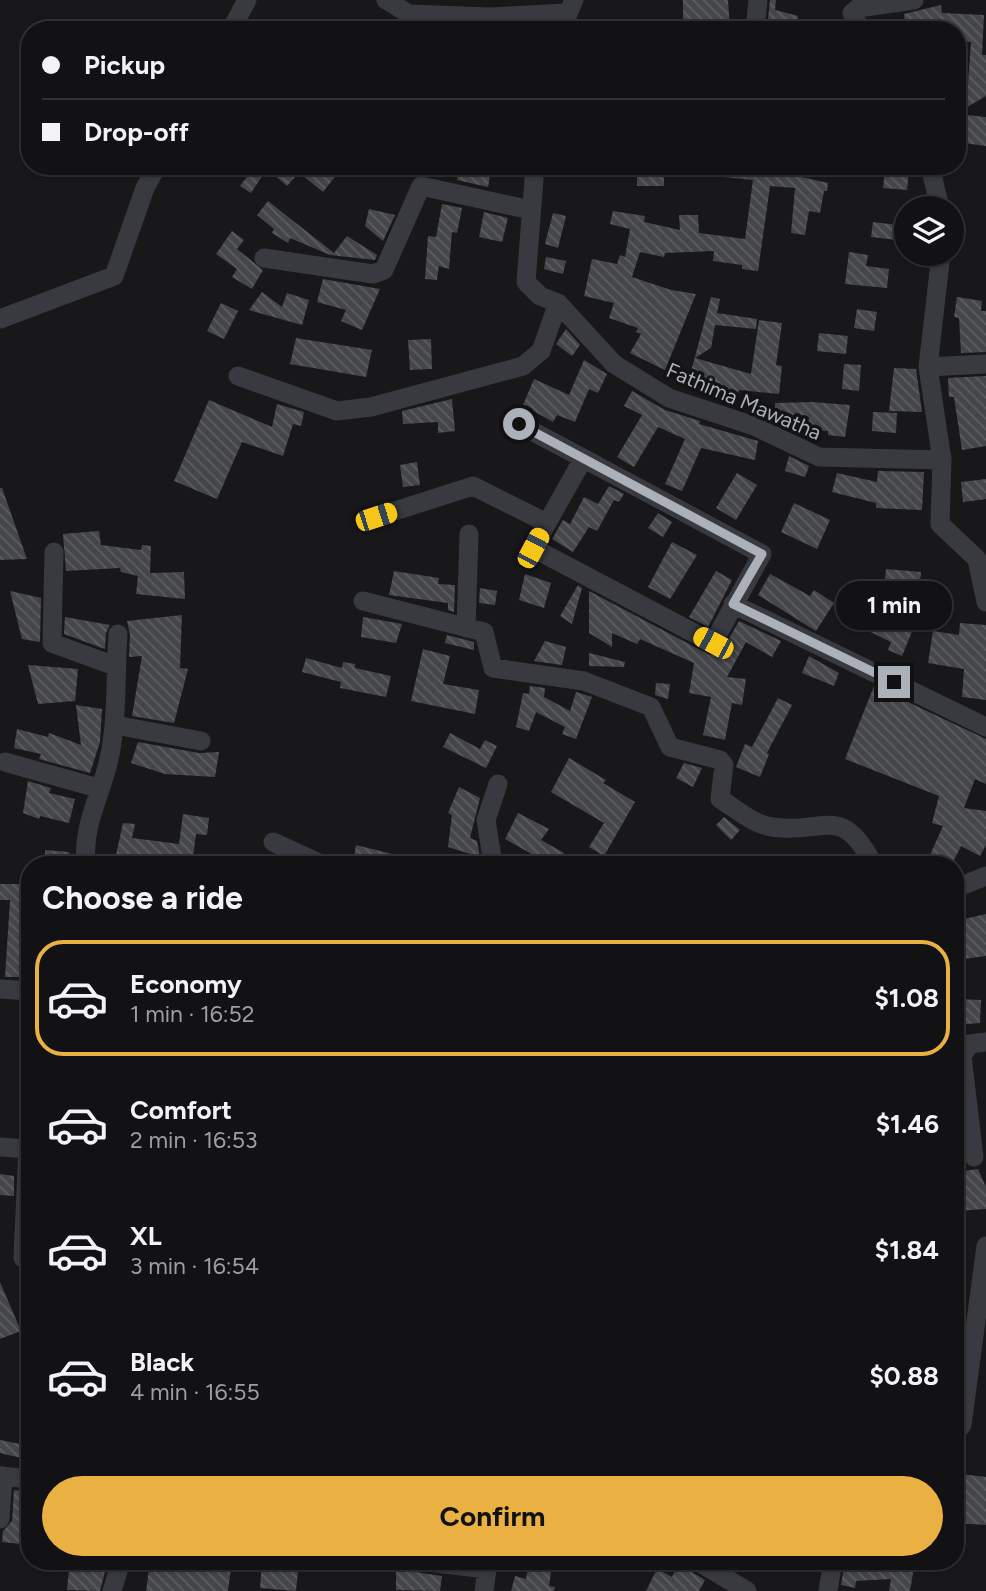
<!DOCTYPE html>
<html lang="en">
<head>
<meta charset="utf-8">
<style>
	body { margin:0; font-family:Figtree,sans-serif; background:#1b1b1d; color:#f1f3f6; height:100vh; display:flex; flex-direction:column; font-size:26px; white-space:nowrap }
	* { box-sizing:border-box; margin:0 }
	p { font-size:23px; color:#9c9ea0 }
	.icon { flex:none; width:38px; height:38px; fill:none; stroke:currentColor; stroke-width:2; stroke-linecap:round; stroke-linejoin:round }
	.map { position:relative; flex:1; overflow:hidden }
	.drawer { position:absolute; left:21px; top:856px; width:943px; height:714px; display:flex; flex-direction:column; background:#121214; border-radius:28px; box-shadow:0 2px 5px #0004,0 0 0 2px #313234 }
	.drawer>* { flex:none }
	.hud { position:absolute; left:21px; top:21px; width:945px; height:154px; border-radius:28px; box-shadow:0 2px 5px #0004,0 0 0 2px #313234; display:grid; align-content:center; height:154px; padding:0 21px; background:#121214 }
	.buttons { position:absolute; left:894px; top:196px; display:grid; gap:14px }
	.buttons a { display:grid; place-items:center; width:70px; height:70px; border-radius:50%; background:#121214; box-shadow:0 2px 5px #0004,0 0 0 2px #313234; font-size:35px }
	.end { position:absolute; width:32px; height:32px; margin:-16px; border:9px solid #abb0b9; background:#111; box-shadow:0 0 0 4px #111 }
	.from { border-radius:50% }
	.bubble { position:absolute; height:49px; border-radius:24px; background:#121214; box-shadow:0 2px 5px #0004,0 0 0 2px #313234; font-size:23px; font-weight:700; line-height:49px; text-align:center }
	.car { position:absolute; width:21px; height:42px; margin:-21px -10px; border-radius:9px; box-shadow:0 0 5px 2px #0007; background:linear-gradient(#f5c518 24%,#345 0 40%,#f5c518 0 76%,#345 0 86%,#f5c518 0) }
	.hud b { display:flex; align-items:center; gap:24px; height:66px; font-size:26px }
	.hud b+b { border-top:2px solid #313234 }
	.hud i { width:18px; height:18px; background:#f1f3f6 }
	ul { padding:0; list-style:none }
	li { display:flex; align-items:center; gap:21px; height:116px; margin:0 14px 10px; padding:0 7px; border:4px solid transparent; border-radius:28px }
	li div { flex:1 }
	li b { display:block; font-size:26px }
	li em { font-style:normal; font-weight:700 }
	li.selected { border-color:#eab041 }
	li>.icon { width:63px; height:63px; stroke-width:1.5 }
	h2 { padding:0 21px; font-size:32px; line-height:84px }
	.action { display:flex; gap:14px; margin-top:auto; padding:14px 21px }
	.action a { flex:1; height:80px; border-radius:42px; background:#eab041; color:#111; font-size:28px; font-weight:700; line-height:80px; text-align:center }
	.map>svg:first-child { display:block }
</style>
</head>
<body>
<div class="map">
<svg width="986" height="1591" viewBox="0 0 986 1591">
	<defs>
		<pattern id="building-back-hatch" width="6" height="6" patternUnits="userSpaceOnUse" patternTransform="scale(1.75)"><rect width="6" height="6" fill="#45464a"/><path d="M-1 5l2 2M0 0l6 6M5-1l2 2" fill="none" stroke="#5d5e62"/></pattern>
	</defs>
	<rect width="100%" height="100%" fill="#18181a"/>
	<path fill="url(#building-back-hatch)" d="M683 0H728L730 30H683Z
		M770 0H776L775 10 798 16 795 29H767Z
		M941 5 942 13 984 15 982 55H986V96L957 113V82L968 83 971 42 960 41 961 30H906L904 14Z
		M401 23 409 26 521 30H408L400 28Z
		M957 114 986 117V146L957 142Z
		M255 166 264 173 251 193 240 186Z
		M264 166H287L297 175 287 186Z
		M309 166H330L338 173 323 192 302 175Z
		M460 166H492L488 187 457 180Z
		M637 166H664V186H637Z
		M705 166H800L797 176 828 183 827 191H824L820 213 809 211 805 235 791 233 795 188 770 186 758 271 742 269V265L713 261 714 251 665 253 664 257 640 252 632 277 671 290 696 294 665 370 630 353 641 334 636 332 638 328 609 318 614 303 584 296 592 259 617 264 620 255 625 257 630 229 610 224 613 211 645 216 644 222 680 230 679 215H698L699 233 745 239 753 180 705 175Z
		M885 169 909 171 907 190 883 188Z
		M268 201 334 253 347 236 377 255 375 260 330 255 290 238 288 243 272 233 274 229 257 215Z
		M442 204 462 208 457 233 452 232 449 269 439 266 437 280 425 279 428 236 436 237Z
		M369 209 395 215 383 241 365 226Z
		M484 212 508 218 502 242 479 237Z
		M553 213 566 216 558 248 545 244Z
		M873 222 906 226V241L871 237Z
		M232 231 244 240 237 249 263 270 252 289 232 277 237 269 216 254Z
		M849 252 868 255 866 266 889 269 887 288 845 284Z
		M546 257 566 261 563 274 544 269Z
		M323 279 380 289 362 330 341 321 346 310 317 302Z
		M262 292 282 307 287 293 309 300 302 325 249 310Z
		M711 297 720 299 717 313 757 319 756 329 715 325 711 348 695 358 751 374 759 320 782 323 776 365 782 366 779 394 739 390 738 393 689 379Z
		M957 297 982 301 981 311H986V352L961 353 959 318 954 317Z
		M221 303 238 311 224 339 207 331Z
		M857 309 877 312 874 331 854 328Z
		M566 329 580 345 572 356 556 344Z
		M819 333 848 336 846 354 817 351Z
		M296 338 372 350 366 377 290 364Z
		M431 339 432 369 410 370 408 340Z
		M584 360 607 374 598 393 589 389 575 422 557 415 553 422 523 405 534 379 569 395Z
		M844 364 861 365 859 391 842 389Z
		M894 368 916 369 922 412 889 411Z
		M986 376V446L962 450 954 397H949L948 378Z
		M632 391 665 410 700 421 699 424 758 441 755 460 701 448 682 491 665 484 685 439 658 427 634 467 617 457 642 415 624 406Z
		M452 399 455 431 438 433V422L403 424 402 411Z
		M209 400 272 427 277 404 304 412 301 426 293 424 283 456 242 442 217 499 174 481Z
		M812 402 850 405 845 437 828 435V431L796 429 799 420 775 419V403Z
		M873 412 897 413 896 433 872 431Z
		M789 456 809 466 805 477 785 471Z
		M417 462 420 485 403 487 400 465Z
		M878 471 924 472 922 510 876 508V503L832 492 837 473 877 482Z
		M737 473 757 485 736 520 716 508Z
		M986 479V499L963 502 961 482Z
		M609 486 624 494 619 502 614 500 597 531 589 527 573 552 552 539 563 520 570 524 584 497 598 504Z
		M0 488H2L27 559 0 560Z
		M794 503 830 520 817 549 781 532Z
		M658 513 672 522 663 537 648 528Z
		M99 531 101 545 141 550 142 545 151 546 150 573 184 572 185 599 136 594 138 576 121 572 120 568 66 571 63 534Z
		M672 542 697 555 670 599 648 587Z
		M886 569 921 572 917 611 920 612 902 656 888 650 891 642 860 627 871 605 901 619 911 590 884 588Z
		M394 571 439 578 438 584 455 585 454 612 448 610V603L389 595Z
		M716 571 732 580 708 627 689 617Z
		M525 574 551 583 544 608 519 600Z
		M770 574 810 596 814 590 834 603 816 631 758 595Z
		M578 585 582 588 572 624 560 616Z
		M480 588 497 591 495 605 479 603Z
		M10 591 41 598 40 642 22 639Z
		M589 591 708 654 714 655 723 649 739 621 781 641 772 657 746 642 727 677 746 679 742 705 732 703 725 740 703 735 711 697 689 693 694 663 640 639 637 644 612 633V647L589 633Z
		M182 615 180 668 188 669 174 723 132 716 142 656 129 657 130 635 127 621Z
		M65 617 110 625 106 633 105 649 64 634Z
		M363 617 402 624 396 643 361 637Z
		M960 623 986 625V700L962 697 964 669 928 663 933 631 959 635Z
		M447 635 474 642V650L445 643Z
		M545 641 566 647 562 665 534 661Z
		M423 649 450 656 443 684 479 690 475 714 411 701Z
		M589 653 625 662 624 667 589 666Z
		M809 656 839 673 834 686 802 673Z
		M306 658 342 668 343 662 355 664V668L391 676 386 697 340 688 341 682 302 672Z
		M28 665 78 669 75 701 38 704Z
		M656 683 670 684 668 699 655 695Z
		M530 686 545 688 544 697 570 711 576 692 592 697 576 739 562 734 565 727 536 712 529 731 516 727 523 693 529 694Z
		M874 686 986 739V784L975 779 964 808 986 811V845L980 856 961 846 952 864 930 855 943 826 932 823 939 796 845 759Z
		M778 698 792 705 767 753 769 754 760 777 736 767 745 744 752 747Z
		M76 705 102 709 100 742 90 773 39 759 41 754 14 748 17 729 48 737 49 733 81 745Z
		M450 733 480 749 485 740 497 746 486 768 443 747Z
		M138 742 199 753 219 752 215 777 165 774 131 763Z
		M569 758 606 780 603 783 635 802 604 856 589 847 604 823 551 792Z
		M684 763 702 768 693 787 676 778Z
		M28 781 51 788 49 793 75 799 69 823 40 816 39 819 23 813Z
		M459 787 480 798 470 838 477 841 480 857 448 847 452 815 448 813Z
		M518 813 549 829 541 840 564 853 558 864H536L539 858 505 839Z
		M183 814 209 818 207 835 196 834 192 864 145 859 144 864H114L123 823 135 824 132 838 179 844Z
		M724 817 740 830 731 840 716 825Z
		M356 845 416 860 415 864H353Z
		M45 850 69 852 71 864H45Z
		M0 884H25L26 920 30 921V977H5L10 900H0Z
		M986 914V956L956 960V921Z
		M956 999 981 1000 980 1023 956 1025Z
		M978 1169 986 1187V1209L956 1211V1172Z
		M0 1174 14 1176V1196L0 1195Z
		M0 1282 21 1331 0 1339Z
		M0 1440 30 1446V1460L0 1453Z
		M960 1474 986 1477V1525L956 1523V1496Z
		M14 1490 24 1491 22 1526H30V1545L2 1542 3 1531 12 1521Z
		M150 1561H232L228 1591H146Z
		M262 1561 299 1562 296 1591 260 1588Z
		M529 1561 552 1565 549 1586 555 1587 554 1591H511L515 1576 526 1579Z
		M680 1561H685L690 1571 705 1580 699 1591H646L657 1569 672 1577Z
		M845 1561H915L910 1591H889L891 1579 856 1581 855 1588 841 1585Z
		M69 1569 105 1572 100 1591 67 1590Z
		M396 1569 442 1576 440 1591 396 1590Z"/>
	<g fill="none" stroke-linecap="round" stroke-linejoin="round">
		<path stroke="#393a3f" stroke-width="19" d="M386 0 409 14 490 17 567 13
			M231 30 247 0
			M561 30 574 0
			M755 30 758 0
			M861 30 852 13 858 8 914 0
			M535 166 526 282 540 296 558 303 614 364 669 398 754 426 819 457 942 460 940 524 977 559 986 602
			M930 166 940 208
			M941 254 928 367 942 460
			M264 258 373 274 384 270 421 186 531 210
			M0 319 114 276 145 188 157 166
			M928 367 986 364
			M238 376 337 411 371 407 523 366 541 351 558 303
			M519 424 762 554 713 643 533 548 583 459
			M376 517 473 486 547 523
			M54 552 52 643 115 666
			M363 601 484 632 493 668 584 681 651 707 670 747 720 760 724 765 720 799C735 808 754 825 772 827 824 835 841 802 873 864
			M733 604 986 727
			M466 628 469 534
			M115 725 201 741
			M5 762 98 788
			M273 842 321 864
			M86 864C82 825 101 796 109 759 118 718 115 675 118 634
			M493 864 486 820 498 784
			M956 888 986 876
			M0 989 30 991
			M0 1147 28 1149
			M974 1157 962 1056 970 1044 986 1042
			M23 1258 30 1103
			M956 1432 962 1425 986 1246
			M0 1476 30 1479
			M0 1519 3 1476
			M419 1561 487 1569 488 1561
			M697 1561 747 1591
			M112 1591 121 1561
			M484 1591 487 1569
			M828 1591 833 1561"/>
	</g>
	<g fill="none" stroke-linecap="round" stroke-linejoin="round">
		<path stroke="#abb0b9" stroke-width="9" d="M519 424 762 554 733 604 894 682"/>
	</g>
	<g text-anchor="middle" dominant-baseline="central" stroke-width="7" stroke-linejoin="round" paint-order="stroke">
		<g font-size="21" fill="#abb0b9" stroke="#131315">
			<text transform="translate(744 401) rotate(23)">Fathima Mawatha</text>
		</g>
	</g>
</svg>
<div class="buttons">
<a><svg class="icon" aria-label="layers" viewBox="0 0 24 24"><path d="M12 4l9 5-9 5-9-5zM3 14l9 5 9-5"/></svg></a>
</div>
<i class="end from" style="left:519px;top:424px"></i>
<i class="end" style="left:894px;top:682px"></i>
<div class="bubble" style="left:836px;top:581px;width:116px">1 min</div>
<i class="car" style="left:376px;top:517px;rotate:72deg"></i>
<i class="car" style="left:533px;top:548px;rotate:28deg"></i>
<i class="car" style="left:713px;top:643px;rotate:298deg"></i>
<div class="hud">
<b><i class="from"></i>Pickup</b>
<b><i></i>Drop-off</b>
</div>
<section class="drawer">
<h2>Choose a ride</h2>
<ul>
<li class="selected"><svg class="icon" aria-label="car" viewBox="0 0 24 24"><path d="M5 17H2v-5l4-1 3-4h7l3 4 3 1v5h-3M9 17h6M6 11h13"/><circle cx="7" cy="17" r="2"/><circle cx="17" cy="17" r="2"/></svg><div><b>Economy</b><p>1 min · 16:52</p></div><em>$1.08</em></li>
<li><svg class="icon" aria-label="car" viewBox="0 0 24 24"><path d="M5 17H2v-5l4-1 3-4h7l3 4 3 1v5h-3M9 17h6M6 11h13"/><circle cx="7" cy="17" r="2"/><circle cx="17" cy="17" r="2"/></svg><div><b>Comfort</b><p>2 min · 16:53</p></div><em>$1.46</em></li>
<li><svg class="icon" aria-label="car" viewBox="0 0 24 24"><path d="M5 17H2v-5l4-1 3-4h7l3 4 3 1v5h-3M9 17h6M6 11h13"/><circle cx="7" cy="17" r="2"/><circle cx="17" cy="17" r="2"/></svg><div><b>XL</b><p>3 min · 16:54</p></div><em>$1.84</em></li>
<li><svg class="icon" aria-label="car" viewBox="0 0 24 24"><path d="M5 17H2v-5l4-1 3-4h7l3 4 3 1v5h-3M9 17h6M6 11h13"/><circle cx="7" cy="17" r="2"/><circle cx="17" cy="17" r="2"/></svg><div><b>Black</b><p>4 min · 16:55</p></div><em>$0.88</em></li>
</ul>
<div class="action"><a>Confirm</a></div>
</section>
</div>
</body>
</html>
